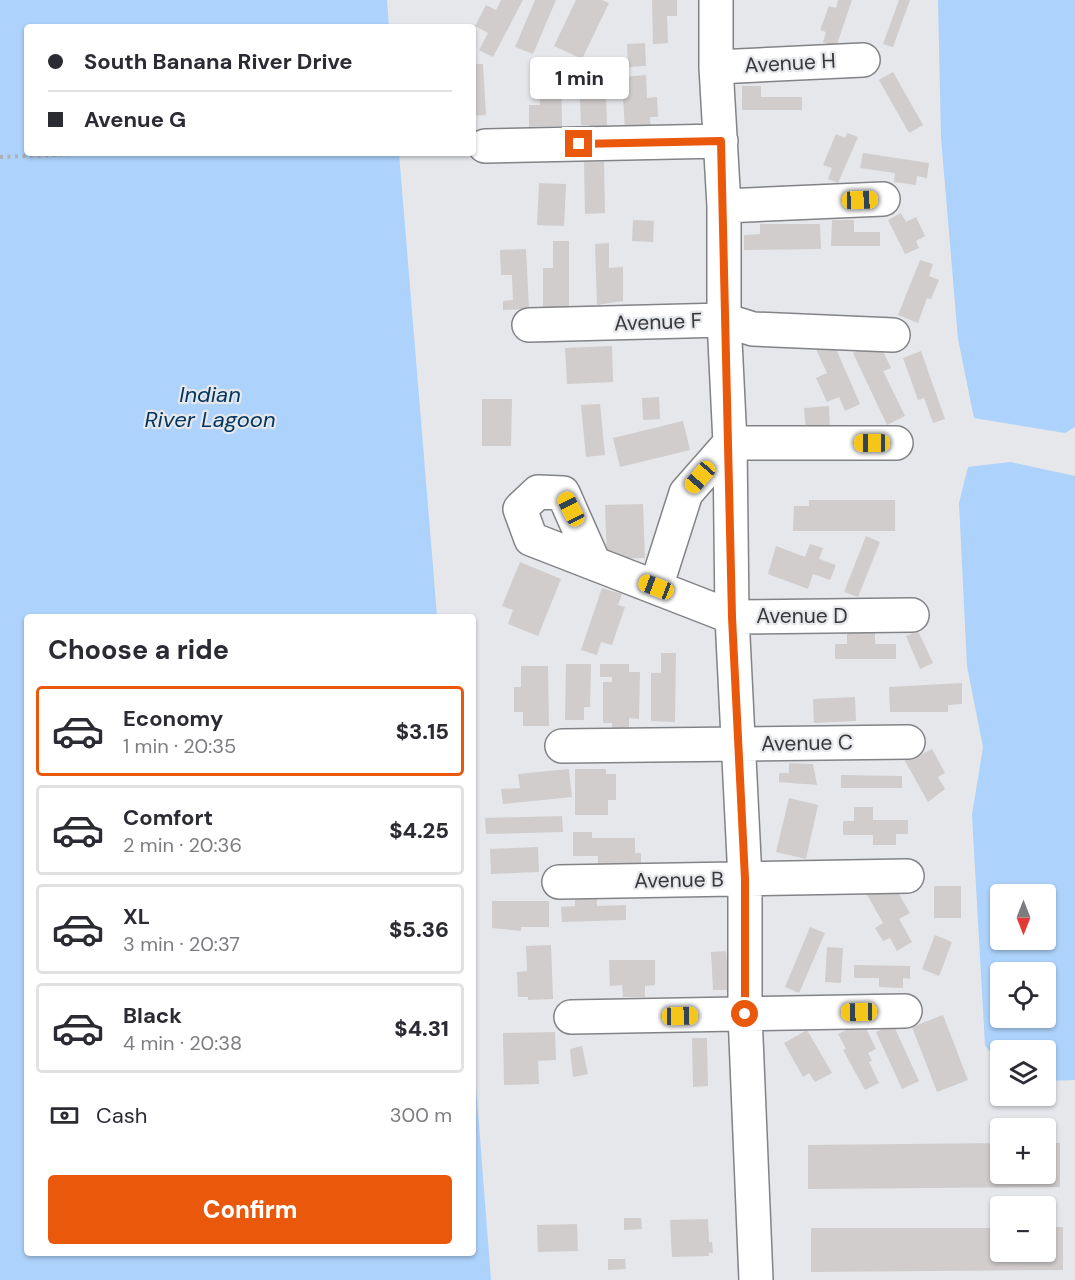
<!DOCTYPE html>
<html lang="en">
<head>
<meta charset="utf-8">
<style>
	body { margin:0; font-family:"DM Sans",sans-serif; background:#f2f2f3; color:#2b2b33; height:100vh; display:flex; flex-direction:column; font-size:22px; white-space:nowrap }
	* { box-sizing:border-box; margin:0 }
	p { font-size:20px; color:#7c7c81 }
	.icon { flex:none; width:33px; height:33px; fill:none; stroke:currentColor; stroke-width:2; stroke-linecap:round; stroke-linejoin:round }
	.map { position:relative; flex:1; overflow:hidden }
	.panel { position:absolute; left:24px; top:614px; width:452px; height:642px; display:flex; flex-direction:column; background:#fff; border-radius:6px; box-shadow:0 2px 4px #0004 }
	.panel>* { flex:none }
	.banner { position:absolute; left:24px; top:24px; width:452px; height:132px; border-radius:6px; box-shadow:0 2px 4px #0004; display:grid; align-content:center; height:132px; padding:0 24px; background:#fff }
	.needle { width:39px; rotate:180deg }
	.controls { position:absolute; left:990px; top:884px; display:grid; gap:12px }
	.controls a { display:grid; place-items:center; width:66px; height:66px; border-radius:6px; background:#fff; box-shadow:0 2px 4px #0004; font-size:30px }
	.end { position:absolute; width:27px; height:27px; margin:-14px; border:8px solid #ea580c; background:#fff; box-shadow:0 0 0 3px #fff }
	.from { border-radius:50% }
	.bubble { position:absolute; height:42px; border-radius:6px; background:#fff; box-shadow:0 2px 4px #0004; font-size:20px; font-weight:800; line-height:42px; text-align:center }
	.car { position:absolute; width:18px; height:36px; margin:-18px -9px; border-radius:8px; box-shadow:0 0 4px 2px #0007; background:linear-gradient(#f5c518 24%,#345 0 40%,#f5c518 0 76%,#345 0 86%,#f5c518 0) }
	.banner b { display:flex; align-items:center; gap:21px; height:57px; font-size:22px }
	.banner b+b { border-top:2px solid #e1e1e2 }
	.banner i { width:15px; height:15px; background:#2b2b33 }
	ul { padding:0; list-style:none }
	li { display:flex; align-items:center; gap:18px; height:90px; margin:0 12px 9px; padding:0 12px; border:3px solid #e1e1e2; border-radius:6px }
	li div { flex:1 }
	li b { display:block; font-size:22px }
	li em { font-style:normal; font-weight:800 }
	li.selected { border-color:#ea580c }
	li>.icon { width:54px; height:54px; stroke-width:1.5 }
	h2 { padding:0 24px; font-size:27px; line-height:72px }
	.pay { display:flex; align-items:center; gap:15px; height:66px; padding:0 24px; font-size:22px }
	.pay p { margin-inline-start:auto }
	.button { display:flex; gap:12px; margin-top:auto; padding:12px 24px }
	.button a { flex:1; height:69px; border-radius:6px; background:#ea580c; color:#fff; font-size:24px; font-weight:800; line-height:69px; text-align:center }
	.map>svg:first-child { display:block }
</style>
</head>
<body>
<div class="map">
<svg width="1075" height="1280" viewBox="0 0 1075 1280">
	<rect width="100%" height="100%" fill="#e5e7ea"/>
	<path fill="#add2fb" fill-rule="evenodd" d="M0 0H387L389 27H27V153H399L437 616H27V1252H472L473 1048 491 1280H0Z
		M938 0H1075V427L1065 433 974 418 958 339 941 137Z
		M1010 462 1075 476V1080L1046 1081V1050H1000V1066L985 1045 972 815 983 747 967 666 959 503 968 467ZM1000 894H1046V939H1000ZM1000 972H1046V1017H1000Z"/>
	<path fill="#d0cdcc" d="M501 0H523L493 57 479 50 488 33 475 26 486 5 496 10Z
		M535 0H556L533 54 515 47Z
		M576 0H602L609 3 582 59 554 46Z
		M652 0H677V16H667L668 43 653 44Z
		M838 0H852L836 47 823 42 826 32 820 30 829 6 836 8Z
		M899 0H910L893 47 883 44Z
		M645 43 646 66 628 67 627 44Z
		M547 62H561L562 126 529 127V105H540L539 85H547Z
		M605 62 606 83H615L616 98H606L607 127 590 128V125H581L580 97 590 96 588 63Z
		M472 64H483L486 115 472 116Z
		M893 72 923 125 909 133 879 80Z
		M646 75 647 98 657 97 658 117H650L651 131 625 132 622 77Z
		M742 86H761V97H802V110H742Z
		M847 133 858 137 838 183 828 179 832 168 823 165 836 134 845 138Z
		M863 153 929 163 927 178 917 176 916 185 894 182 895 173 860 168Z
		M584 162H604L605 213 585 214Z
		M539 183 566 184 564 226 537 225Z
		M901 213 906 222 916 217 925 236 916 241 919 248 905 254 888 220Z
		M633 220 654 221 653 242 632 241Z
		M832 220H854V232H880V246H831Z
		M760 224H820L821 249 744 250V235L760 234Z
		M553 241H569V307H543V268H553Z
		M609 243V268L623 267V301L597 305 595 244Z
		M526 249 529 309 503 310V301L513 300 512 275H501L500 250Z
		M920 260 933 264 929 276 939 280 931 299 927 298 918 323 898 315Z
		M878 341 891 368 883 371 905 416 887 425 853 353Z
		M833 342 860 404 845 411 839 397 827 402 816 378 827 373 816 349Z
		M612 346 613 382 567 384 565 348Z
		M921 351 945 419 933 423 924 398 918 400 903 358Z
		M659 397 660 419 643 420 642 398Z
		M482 399H512L511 446H482Z
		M600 404 605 455 586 457 581 405Z
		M829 406 830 431 806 432 804 408Z
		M683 421 690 450 620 467 613 438Z
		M809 500H895V531H793L794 506H809Z
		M643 504 645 558 607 559 605 505Z
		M866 536 880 542 858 597 844 592Z
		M810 544 823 548 819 559 836 565 830 580 813 574 808 589 768 574 776 546 805 557Z
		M520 562 561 579 538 636 508 624 513 610 502 606Z
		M602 588 622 594 618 605 625 607 612 645 601 642 597 655 581 650Z
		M918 631 933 663 920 669 906 636Z
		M847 633H875V644H896V659H835V644H847Z
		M661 653H676L675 722 651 721V673H661Z
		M566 664H591L590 707H584V720H565Z
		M600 664H629V672H640L639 719 629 718V728H612V723H603V682H612V677H600Z
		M521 666H548L549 726H523V712H514V687H521Z
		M962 683V704L948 705V712H890L889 687Z
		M855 697 856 721 814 723 813 699Z
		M915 746 920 755 932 749 945 773 938 777 945 789 928 802 901 754Z
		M789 763 813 764 817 785 779 782V773H789Z
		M569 769 572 797 503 804 501 789 520 788 518 774Z
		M575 769H606V774H616V800H608V815H575Z
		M841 775 902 776V788H841Z
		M789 798 818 805 806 859 776 852Z
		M854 807H873V820H908V834H896V845H873V835H843V821H854Z
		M562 816 563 832 486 834 485 818Z
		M573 832H592V838H635V853H641V864L598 865V856H573Z
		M538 847 539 872 491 874 490 849Z
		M881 884 887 894 896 889 910 913 899 919 912 942 897 951 890 938 883 941 875 928 883 923 866 893Z
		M934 886H961V918H934Z
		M575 895H597V906L626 905V920L562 922 561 907 575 906Z
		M492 901H549V927H521V931L492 928Z
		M810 927 825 933 799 993 785 987Z
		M935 935 952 942 939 976 922 969Z
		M551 945 553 999 528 1000V997H518L517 972 527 971 526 946Z
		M827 947 843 948 841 983 825 982Z
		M726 951 729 990H713L711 952Z
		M609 960H655V985L645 986V997H623L622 985 610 986Z
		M854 965 910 966V979L903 978V988L879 987V978H854Z
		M943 1015 968 1080 937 1092 912 1027Z
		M863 1022 876 1049 868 1053 872 1061 869 1062 879 1083 865 1090 843 1050 846 1049 838 1034Z
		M893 1024 919 1081 902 1089 876 1032Z
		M807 1030 832 1073 815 1082 809 1073 803 1077 784 1043Z
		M555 1032 556 1060 538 1061 539 1084 504 1085 503 1033Z
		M692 1038H707L708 1086 693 1087Z
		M582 1046 588 1074 573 1077 570 1049Z
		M1000 1143V1173H1046V1143H1060V1187L808 1189V1145Z
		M624 1218H641L642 1229 624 1230Z
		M708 1219 709 1242H712L713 1253H709V1256L672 1257 670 1220Z
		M577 1224 578 1251 538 1252 537 1225Z
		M1046 1227H1063V1270L811 1272V1228H1000V1251H1046Z
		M608 1259H625L626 1269 608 1270Z"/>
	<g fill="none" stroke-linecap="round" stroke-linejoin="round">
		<g stroke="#828386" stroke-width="36">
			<path id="minor" d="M716 0V67L724 206V320L730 443 732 617 745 879V1014L756 1280
				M716 67 863 60
				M485 146 721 141
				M724 206 883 199
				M529 325 724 320 753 329 893 335
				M594 563 563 493 538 492 520 509 531 539 732 617 912 615
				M656 587 686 493 730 443H896
				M562 746 908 742
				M559 882 907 876
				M571 1017 905 1011"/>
		</g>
		<path stroke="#afb0b3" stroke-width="4" stroke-dasharray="3 4.5" stroke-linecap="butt" d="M0 157 105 153"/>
		<use href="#minor" stroke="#fff" stroke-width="33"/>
	</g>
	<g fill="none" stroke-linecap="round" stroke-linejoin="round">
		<path stroke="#ea580c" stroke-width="8" d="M579 144 721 141 732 617 745 879V1014"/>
	</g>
	<g text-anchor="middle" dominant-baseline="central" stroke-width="4.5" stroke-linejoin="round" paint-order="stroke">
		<g font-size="21" fill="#363738" stroke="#e5e7ea">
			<text transform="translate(790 63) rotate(-3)">Avenue H</text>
			<text transform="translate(658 322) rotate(-2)">Avenue F</text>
			<text x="802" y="616">Avenue D</text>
			<text transform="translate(807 743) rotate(-1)">Avenue C</text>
			<text transform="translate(679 880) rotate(-1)">Avenue B</text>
		</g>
		<g font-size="22" font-style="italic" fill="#013562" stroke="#e5e7ea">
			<text x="210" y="394">Indian<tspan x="210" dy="25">River Lagoon</tspan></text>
		</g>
	</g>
</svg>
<div class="controls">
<a><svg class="needle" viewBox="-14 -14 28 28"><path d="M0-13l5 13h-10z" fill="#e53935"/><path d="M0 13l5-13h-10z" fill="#7c7c81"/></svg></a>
<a><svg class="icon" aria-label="locate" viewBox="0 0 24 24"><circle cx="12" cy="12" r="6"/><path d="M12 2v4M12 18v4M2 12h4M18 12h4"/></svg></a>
<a><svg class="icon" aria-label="layers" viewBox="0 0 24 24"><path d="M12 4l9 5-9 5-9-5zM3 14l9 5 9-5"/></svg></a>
<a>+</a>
<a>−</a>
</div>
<i class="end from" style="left:745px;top:1014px"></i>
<i class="end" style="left:579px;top:144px"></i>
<div class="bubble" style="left:530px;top:57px;width:99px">1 min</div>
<i class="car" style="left:860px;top:200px;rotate:88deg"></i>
<i class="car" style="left:872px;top:443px;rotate:270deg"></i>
<i class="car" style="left:700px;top:477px;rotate:221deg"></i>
<i class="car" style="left:571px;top:509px;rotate:333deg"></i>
<i class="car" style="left:656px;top:587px;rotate:291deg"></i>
<i class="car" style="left:859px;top:1012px;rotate:269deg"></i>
<i class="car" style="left:680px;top:1016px;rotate:89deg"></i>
<div class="banner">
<b><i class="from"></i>South Banana River Drive</b>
<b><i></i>Avenue G</b>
</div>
<section class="panel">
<h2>Choose a ride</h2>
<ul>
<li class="selected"><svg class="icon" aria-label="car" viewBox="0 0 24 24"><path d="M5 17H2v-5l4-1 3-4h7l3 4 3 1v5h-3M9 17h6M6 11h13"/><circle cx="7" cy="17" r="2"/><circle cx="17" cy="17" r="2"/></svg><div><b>Economy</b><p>1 min · 20:35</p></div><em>$3.15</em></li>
<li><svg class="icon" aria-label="car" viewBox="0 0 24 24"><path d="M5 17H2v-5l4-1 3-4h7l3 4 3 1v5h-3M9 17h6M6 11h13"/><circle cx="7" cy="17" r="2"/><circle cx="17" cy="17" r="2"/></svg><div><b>Comfort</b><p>2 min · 20:36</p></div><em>$4.25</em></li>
<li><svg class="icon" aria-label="car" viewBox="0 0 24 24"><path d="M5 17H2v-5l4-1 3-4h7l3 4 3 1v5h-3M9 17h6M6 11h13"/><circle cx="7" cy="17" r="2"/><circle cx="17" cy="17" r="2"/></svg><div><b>XL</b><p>3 min · 20:37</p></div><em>$5.36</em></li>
<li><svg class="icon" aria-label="car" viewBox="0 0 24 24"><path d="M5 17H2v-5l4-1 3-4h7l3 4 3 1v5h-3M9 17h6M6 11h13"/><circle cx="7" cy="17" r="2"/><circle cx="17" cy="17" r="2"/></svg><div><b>Black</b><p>4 min · 20:38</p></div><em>$4.31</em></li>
</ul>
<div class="pay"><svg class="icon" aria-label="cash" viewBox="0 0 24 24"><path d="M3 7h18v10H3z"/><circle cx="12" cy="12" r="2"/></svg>Cash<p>300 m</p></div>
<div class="button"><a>Confirm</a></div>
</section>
</div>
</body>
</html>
